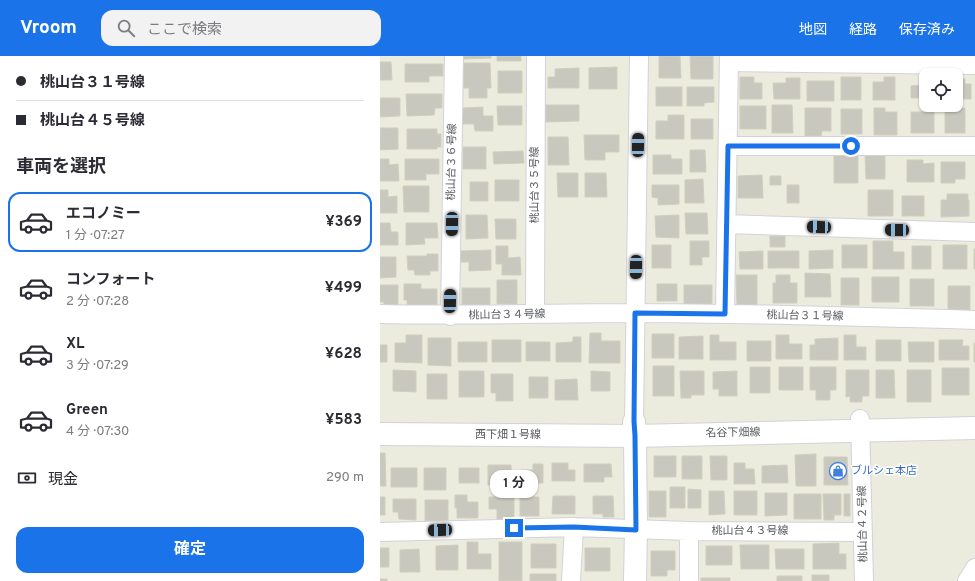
<!DOCTYPE html>
<html lang="ja">
<head>
<meta charset="utf-8">
<style>
	body { margin:0; font-family:Overpass,"Noto Sans JP",sans-serif; background:#f2f2f3; color:#2b2b33; height:100vh; display:flex; flex-direction:column; font-size:15px; white-space:nowrap }
	* { box-sizing:border-box; margin:0 }
	p { font-size:13px; color:#7c7c81 }
	.icon { flex:none; width:22px; height:22px; fill:none; stroke:currentColor; stroke-width:2; stroke-linecap:round; stroke-linejoin:round }
	.map { position:relative; flex:1; overflow:hidden }
	.details { display:flex; flex-direction:column; background:#fff; width:380px }
	.details>* { flex:none }
	.hud { display:grid; align-content:center; height:88px; padding:0 16px; background:#fff }
	.fabs { position:absolute; left:539px; top:12px; display:grid; gap:8px }
	.fabs a { display:grid; place-items:center; width:44px; height:44px; border-radius:8px; background:#fff; box-shadow:0 1px 3px #0004; font-size:20px }
	.end { position:absolute; width:18px; height:18px; margin:-9px; border:5px solid #1a73e8; background:#fff; box-shadow:0 0 0 2px #fff }
	.from { border-radius:50% }
	.bubble { position:absolute; height:28px; border-radius:12px; background:#fff; box-shadow:0 1px 3px #0004; font-size:13px; font-weight:700; line-height:28px; text-align:center }
	.car { position:absolute; width:12px; height:24px; margin:-12px -6px; border-radius:5px; box-shadow:0 0 3px 1px #0007; background:linear-gradient(#222 24%,#8ab4d8 0 40%,#222 0 76%,#8ab4d8 0 86%,#222 0) }
	.hud b { display:flex; align-items:center; gap:14px; height:38px; font-size:15px }
	.hud b+b { border-top:1px solid #e1e1e2 }
	.hud i { width:10px; height:10px; background:#2b2b33 }
	ul { padding:0; list-style:none }
	li { display:flex; align-items:center; gap:12px; height:60px; margin:0 8px 6px; padding:0 8px; border:2px solid transparent; border-radius:12px }
	li div { flex:1 }
	li b { display:block; font-size:15px }
	li em { font-style:normal; font-weight:700 }
	li.selected { border-color:#1a73e8 }
	li>.icon { width:36px; height:36px; stroke-width:1.5 }
	h2 { padding:0 16px; font-size:18px; line-height:48px }
	.pay { display:flex; align-items:center; gap:10px; height:44px; padding:0 16px; font-size:15px }
	.pay p { margin-inline-start:auto }
	.cta { display:flex; gap:8px; margin-top:auto; padding:8px 16px }
	.cta a { flex:1; height:46px; border-radius:12px; background:#1a73e8; color:#fff; font-size:16px; font-weight:700; line-height:46px; text-align:center }
	header { display:flex; align-items:center; gap:24px; box-sizing:border-box; height:56px; padding:0 20px; background:#1a73e8; color:#fff }
	header strong { font-size:19px }
	nav { display:flex; gap:22px; margin-inline-start:auto; font-size:14px }
	.search { width:280px; height:36px; background:#f2f2f3; display:flex; align-items:center; gap:10px; box-sizing:border-box; padding:0 14px; border-radius:12px; color:#7c7c81; font-size:15px }
	main { display:flex; flex:1; min-height:0 }
	.map>svg:first-child { display:block }
</style>
</head>
<body>
<header>
<strong>Vroom</strong>
<div class="search"><svg class="icon" aria-label="search" viewBox="0 0 24 24"><circle cx="10" cy="10" r="6"/><path d="M15 15l6 6"/></svg>ここで検索</div>
<nav><a>地図</a><a>経路</a><a>保存済み</a></nav>
</header>
<main>
<section class="details">
<div class="hud">
<b><i class="from"></i>桃山台３１号線</b>
<b><i></i>桃山台４５号線</b>
</div>
<h2>車両を選択</h2>
<ul>
<li class="selected"><svg class="icon" aria-label="car" viewBox="0 0 24 24"><path d="M5 17H2v-5l4-1 3-4h7l3 4 3 1v5h-3M9 17h6M6 11h13"/><circle cx="7" cy="17" r="2"/><circle cx="17" cy="17" r="2"/></svg><div><b>エコノミー</b><p>1 分 · 07:27</p></div><em>¥369</em></li>
<li><svg class="icon" aria-label="car" viewBox="0 0 24 24"><path d="M5 17H2v-5l4-1 3-4h7l3 4 3 1v5h-3M9 17h6M6 11h13"/><circle cx="7" cy="17" r="2"/><circle cx="17" cy="17" r="2"/></svg><div><b>コンフォート</b><p>2 分 · 07:28</p></div><em>¥499</em></li>
<li><svg class="icon" aria-label="car" viewBox="0 0 24 24"><path d="M5 17H2v-5l4-1 3-4h7l3 4 3 1v5h-3M9 17h6M6 11h13"/><circle cx="7" cy="17" r="2"/><circle cx="17" cy="17" r="2"/></svg><div><b>XL</b><p>3 分 · 07:29</p></div><em>¥628</em></li>
<li><svg class="icon" aria-label="car" viewBox="0 0 24 24"><path d="M5 17H2v-5l4-1 3-4h7l3 4 3 1v5h-3M9 17h6M6 11h13"/><circle cx="7" cy="17" r="2"/><circle cx="17" cy="17" r="2"/></svg><div><b>Green</b><p>4 分 · 07:30</p></div><em>¥583</em></li>
</ul>
<div class="pay"><svg class="icon" aria-label="cash" viewBox="0 0 24 24"><path d="M3 7h18v10H3z"/><circle cx="12" cy="12" r="2"/></svg>現金<p>290 m</p></div>
<div class="cta"><a>確定</a></div>
</section>
<div class="map">
<svg width="595" height="525" viewBox="0 0 595 525">
	<rect width="100%" height="100%" fill="#ececde"/>
	<path fill="#c8c8be" stroke="#d0cfbd" d="M83 0H111V2L83 3Z
		M117 0H141V5H117Z
		M279 0H300L301 22H279Z
		M310 0H333V23H311Z
		M0 6H11L12 24H0Z
		M83 7H110L111 32H107V42H89V32H83Z
		M25 8H63V20H49V26H25Z
		M237 11V33H209V12Z
		M199 12V32H168V21H175V13Z
		M118 15H142V37H118Z
		M360 21H374V27H382V43H360Z
		M461 21H481V44H461Z
		M504 21H515V44H493V26H504Z
		M406 22H420V43H394L393 27H406Z
		M576 23H585V28H591V43H576Z
		M541 24H546V42H531V30L541 29Z
		M427 25H454V45H427Z
		M276 31H302V50H276Z
		M307 31H334V46L324 47V50H307Z
		M26 38H62V52H55L54 59 27 60Z
		M0 42H20V60L0 61Z
		M165 49H199V65L165 66Z
		M392 49H412L413 77H392Z
		M117 50H142V69H118Z
		M360 50H386V73H360Z
		M103 51V60H113V75H95L94 68H82V52Z
		M425 52H451V75H442L441 80H425Z
		M494 52H505V56H517V79H494Z
		M565 52H585V77H565Z
		M461 53H482V78H461Z
		M531 56H554V77H531Z
		M288 59H304V83H276V65H288Z
		M311 63H333V83H311Z
		M0 72H18V93L0 94Z
		M27 73H57V78H61V91H57V93H27Z
		M204 79H239V96H225V104H205Z
		M168 81H188L189 109H168Z
		M83 91H106V113H83Z
		M310 94H325L326 116H310Z
		M143 95 144 107 114 108 113 96Z
		M454 96H478V127H454Z
		M273 99H291V103H302V118H273Z
		M485 99H505V123H486Z
		M0 103H9V109L18 108 19 125H0Z
		M25 103H59V118H46V124H25Z
		M527 104H543V108L554 107V126H527Z
		M561 106H585V123H575V127H561Z
		M177 117H198V141H178Z
		M205 117H226L227 141H205Z
		M382 119 383 142H358V120Z
		M390 120H401V129H390Z
		M323 123 324 147H305V124Z
		M115 124H139V145H115Z
		M90 126H108V145H90Z
		M272 129H299V148L278 149V142L272 141Z
		M407 129H419V147H407Z
		M23 130H49V156H24Z
		M0 134H8V141L17 140V157H0Z
		M488 134H513V160H488Z
		M567 138H588V144H589V160L561 161V144H567Z
		M522 140H544V160H522Z
		M305 157H327L328 178H306Z
		M86 159H107L108 182 86 183Z
		M299 159V182L276 181 275 160Z
		M115 163H136V183H116Z
		M0 167H10L11 176H18V189H0Z
		M26 167H57L58 182H44L45 188 26 189Z
		M390 180H405V191H390Z
		M310 185H329V201H322V209H310Z
		M493 185H513V196H524V213H493Z
		M272 189H291V212H272Z
		M462 189H487V212H462Z
		M563 189H587V213H563Z
		M116 190H128V202L140 201 141 219H122V208H116Z
		M532 190H551V213H532Z
		M594 193H595V213H594Z
		M111 194V214L89 215V206H81L80 195Z
		M453 194V212L429 213V195Z
		M383 195V213H360L359 196Z
		M388 195H419V212H388Z
		M47 198H58V215H50V219H35L34 214H28L27 200H47Z
		M0 201H16V221L0 222Z
		M425 217 450 218 451 241H425Z
		M356 219H377V249L357 250Z
		M396 219H410V227H417V247H393V227H396Z
		M492 221H519V246H492Z
		M461 222H479V249H461Z
		M530 223H554V250H530Z
		M117 224H137V248H117Z
		M24 228H41V233H57V251H27V244H24Z
		M277 228H297V245H277Z
		M0 229H18V250H4V246H0Z
		M304 229H332V249H304Z
		M568 230H590V255H568Z
		M82 232H110V252H82Z
		M210 277H221V285H240V307H209Z
		M272 278H294V302H272Z
		M26 279H42V307L15 306V287H26Z
		M330 279H339V286H356V304H330Z
		M396 279H409V288H422V303H396Z
		M464 279H476V291H486V304H464Z
		M323 280V303H299V281Z
		M193 281H201V306H176V287L193 286Z
		M48 282H71V310L48 309Z
		M458 282V304H430V289H435V283Z
		M112 284H141V306H112Z
		M496 284H521V305H496Z
		M559 284H583L582 290H589V304H559Z
		M367 285H391V305H367Z
		M78 286H107V306H78Z
		M146 286H170V305H146Z
		M528 286H554V306H529Z
		M594 287H595V306H594Z
		M0 289H7V306H0Z
		M273 310H294V340H273Z
		M370 311H390V337H370Z
		M399 311H423V334H399Z
		M430 311H456V334H450V344H436V334H430Z
		M562 312H589V339H562Z
		M13 314 36 315V336L13 335Z
		M466 314H489V340H482V346H470V340L466 341Z
		M496 314H514L515 342H496Z
		M527 314H551V346H527Z
		M79 315H104V341H79Z
		M211 315 230 316V335H211Z
		M300 315H324V339H311V342H301Z
		M357 315V340H339V333H333V316Z
		M47 318H67V343H47Z
		M111 318H133V345H116V337H111Z
		M149 321H168V342H149Z
		M197 323 198 344H175V324Z
		M0 397H5L6 430H0Z
		M436 398V430H416L415 399Z
		M274 400H296V421H274Z
		M302 400H322V423H302Z
		M330 400H347V424H331Z
		M444 401H467L468 429H444Z
		M172 407H188V414H195V425H172Z
		M354 407H365V413H374L375 428H354Z
		M153 408H163V427H141V414H153Z
		M204 408H231L232 421H224V426H204Z
		M108 409H131L132 429H108Z
		M407 409 408 427H382V410Z
		M11 412H37V431H11Z
		M44 412H66V434H44Z
		M79 412H99V427H79Z
		M290 431H305V452H290Z
		M308 433 321 434V452H308Z
		M269 435H286V461H269Z
		M329 435H344L345 458 329 459Z
		M354 435H377V459H354Z
		M385 437H407V459L385 460Z
		M414 438H441V463H414Z
		M443 438H461V459H454V464H444Z
		M464 438H470V460H464Z
		M75 439H87V446H98V462H77V452H75Z
		M173 440H195V458H172Z
		M213 440H233L234 461H223V458H213Z
		M0 441H5V459H0Z
		M109 441H134V463H117V453H109Z
		M140 441H159V460H140Z
		M13 443H36V464L19 463 18 456H13Z
		M45 444H68V464L45 465Z
		M87 486H98V498H111V513H87Z
		M119 486H142V525H119Z
		M459 487V498H466V513H433V488Z
		M151 488H176V512H151Z
		M78 489V514H56V490Z
		M360 489H389V513H361Z
		M326 490H352V509H326Z
		M0 492H9V511H0Z
		M205 492H230V515H205Z
		M39 493 40 516H20V494Z
		M395 493H424V513H396Z
		M271 495H295V514H287V520H271Z
		M150 518H176V525H150Z
		M432 519H449V525H432Z
		M397 520H422V525H397Z
		M321 522H350V525H321Z
		M0 523H7V525H0Z"/>
	<g fill="none" stroke-linecap="round" stroke-linejoin="round">
		<g stroke="#d2d2d9" stroke-width="20">
			<path id="minor" d="M349 6 595 9
				M348 90H595
				M346 168 595 176
				M0 258C85 260 169 257 254 257 367 257 481 261 595 264
				M155 258 156 0
				M345 258 349 0
				M70 260 74 0
				M480 363 484 525
				M254 365 259 0
				M0 476 194 471 309 475 483 476
				M191 525 194 471
				M309 525V475
				M587 525 595 512"/>
		</g>
		<g stroke="#d2d2d9" stroke-width="24">
			<path id="tertiary" d="M254 366 255 380 256 474 255 525
				M0 378 255 380 595 372"/>
		</g>
		<use href="#minor" stroke="#fff" stroke-width="18"/>
		<use href="#tertiary" stroke="#fff" stroke-width="22"/>
	</g>
	<g fill="none" stroke-linecap="round" stroke-linejoin="round">
		<path stroke="#1a73e8" stroke-width="5" d="M134 472 194 471 256 474 255 380 254 365 255 257 345 258 348 90H471"/>
	</g>
	<defs>
		<g id="shop-ring" transform="scale(0.9)"><circle r="9.5" fill="#fff" stroke="#3f7fe0" stroke-width="1.5"/><path d="M-5-2.5h2.3a2.7 3.5 0 0 1 5.4 0H5L5.5 6h-11ZM-1.5-2.5h3a1.5 2.3 0 0 0-3 0Z" fill="#3f7fe0"/></g>
	</defs>
	<g fill-rule="evenodd">
		<use href="#shop-ring" x="458" y="415"/>
	</g>
	<g text-anchor="middle" dominant-baseline="central" stroke-width="3" stroke-linejoin="round" paint-order="stroke">
		<g font-size="11" fill="#585a60" stroke="#fff">
			<text transform="translate(72 106) rotate(-89)">桃山台３６号線</text>
			<text transform="translate(155 129) rotate(-90)">桃山台３５号線</text>
			<text transform="translate(127 259) rotate(-1)">桃山台３４号線</text>
			<text transform="translate(425 260) rotate(1)">桃山台３１号線</text>
			<text transform="translate(353 377) rotate(-1)">名谷下畑線</text>
			<text x="128" y="379">西下畑１号線</text>
			<text transform="translate(483 468) rotate(-91)">桃山台４２号線</text>
			<text x="370" y="475">桃山台４３号線</text>
		</g>
		<g font-size="11" fill="#366cbe" stroke="#fff" text-anchor="start">
			<text x="471" y="415">ブルシェ本店</text>
		</g>
	</g>
</svg>
<div class="fabs">
<a><svg class="icon" aria-label="locate" viewBox="0 0 24 24"><circle cx="12" cy="12" r="6"/><path d="M12 2v4M12 18v4M2 12h4M18 12h4"/></svg></a>
</div>
<i class="end from" style="left:471px;top:90px"></i>
<i class="end" style="left:134px;top:472px"></i>
<div class="bubble" style="left:110px;top:414px;width:48px">1 分</div>
<i class="car" style="left:258px;top:89px;rotate:1deg"></i>
<i class="car" style="left:72px;top:168px;rotate:181deg"></i>
<i class="car" style="left:439px;top:171px;rotate:272deg"></i>
<i class="car" style="left:517px;top:174px;rotate:271deg"></i>
<i class="car" style="left:256px;top:211px;rotate:181deg"></i>
<i class="car" style="left:70px;top:245px;rotate:1deg"></i>
<i class="car" style="left:60px;top:474px;rotate:268deg"></i>
</div>
</main>
</body>
</html>
